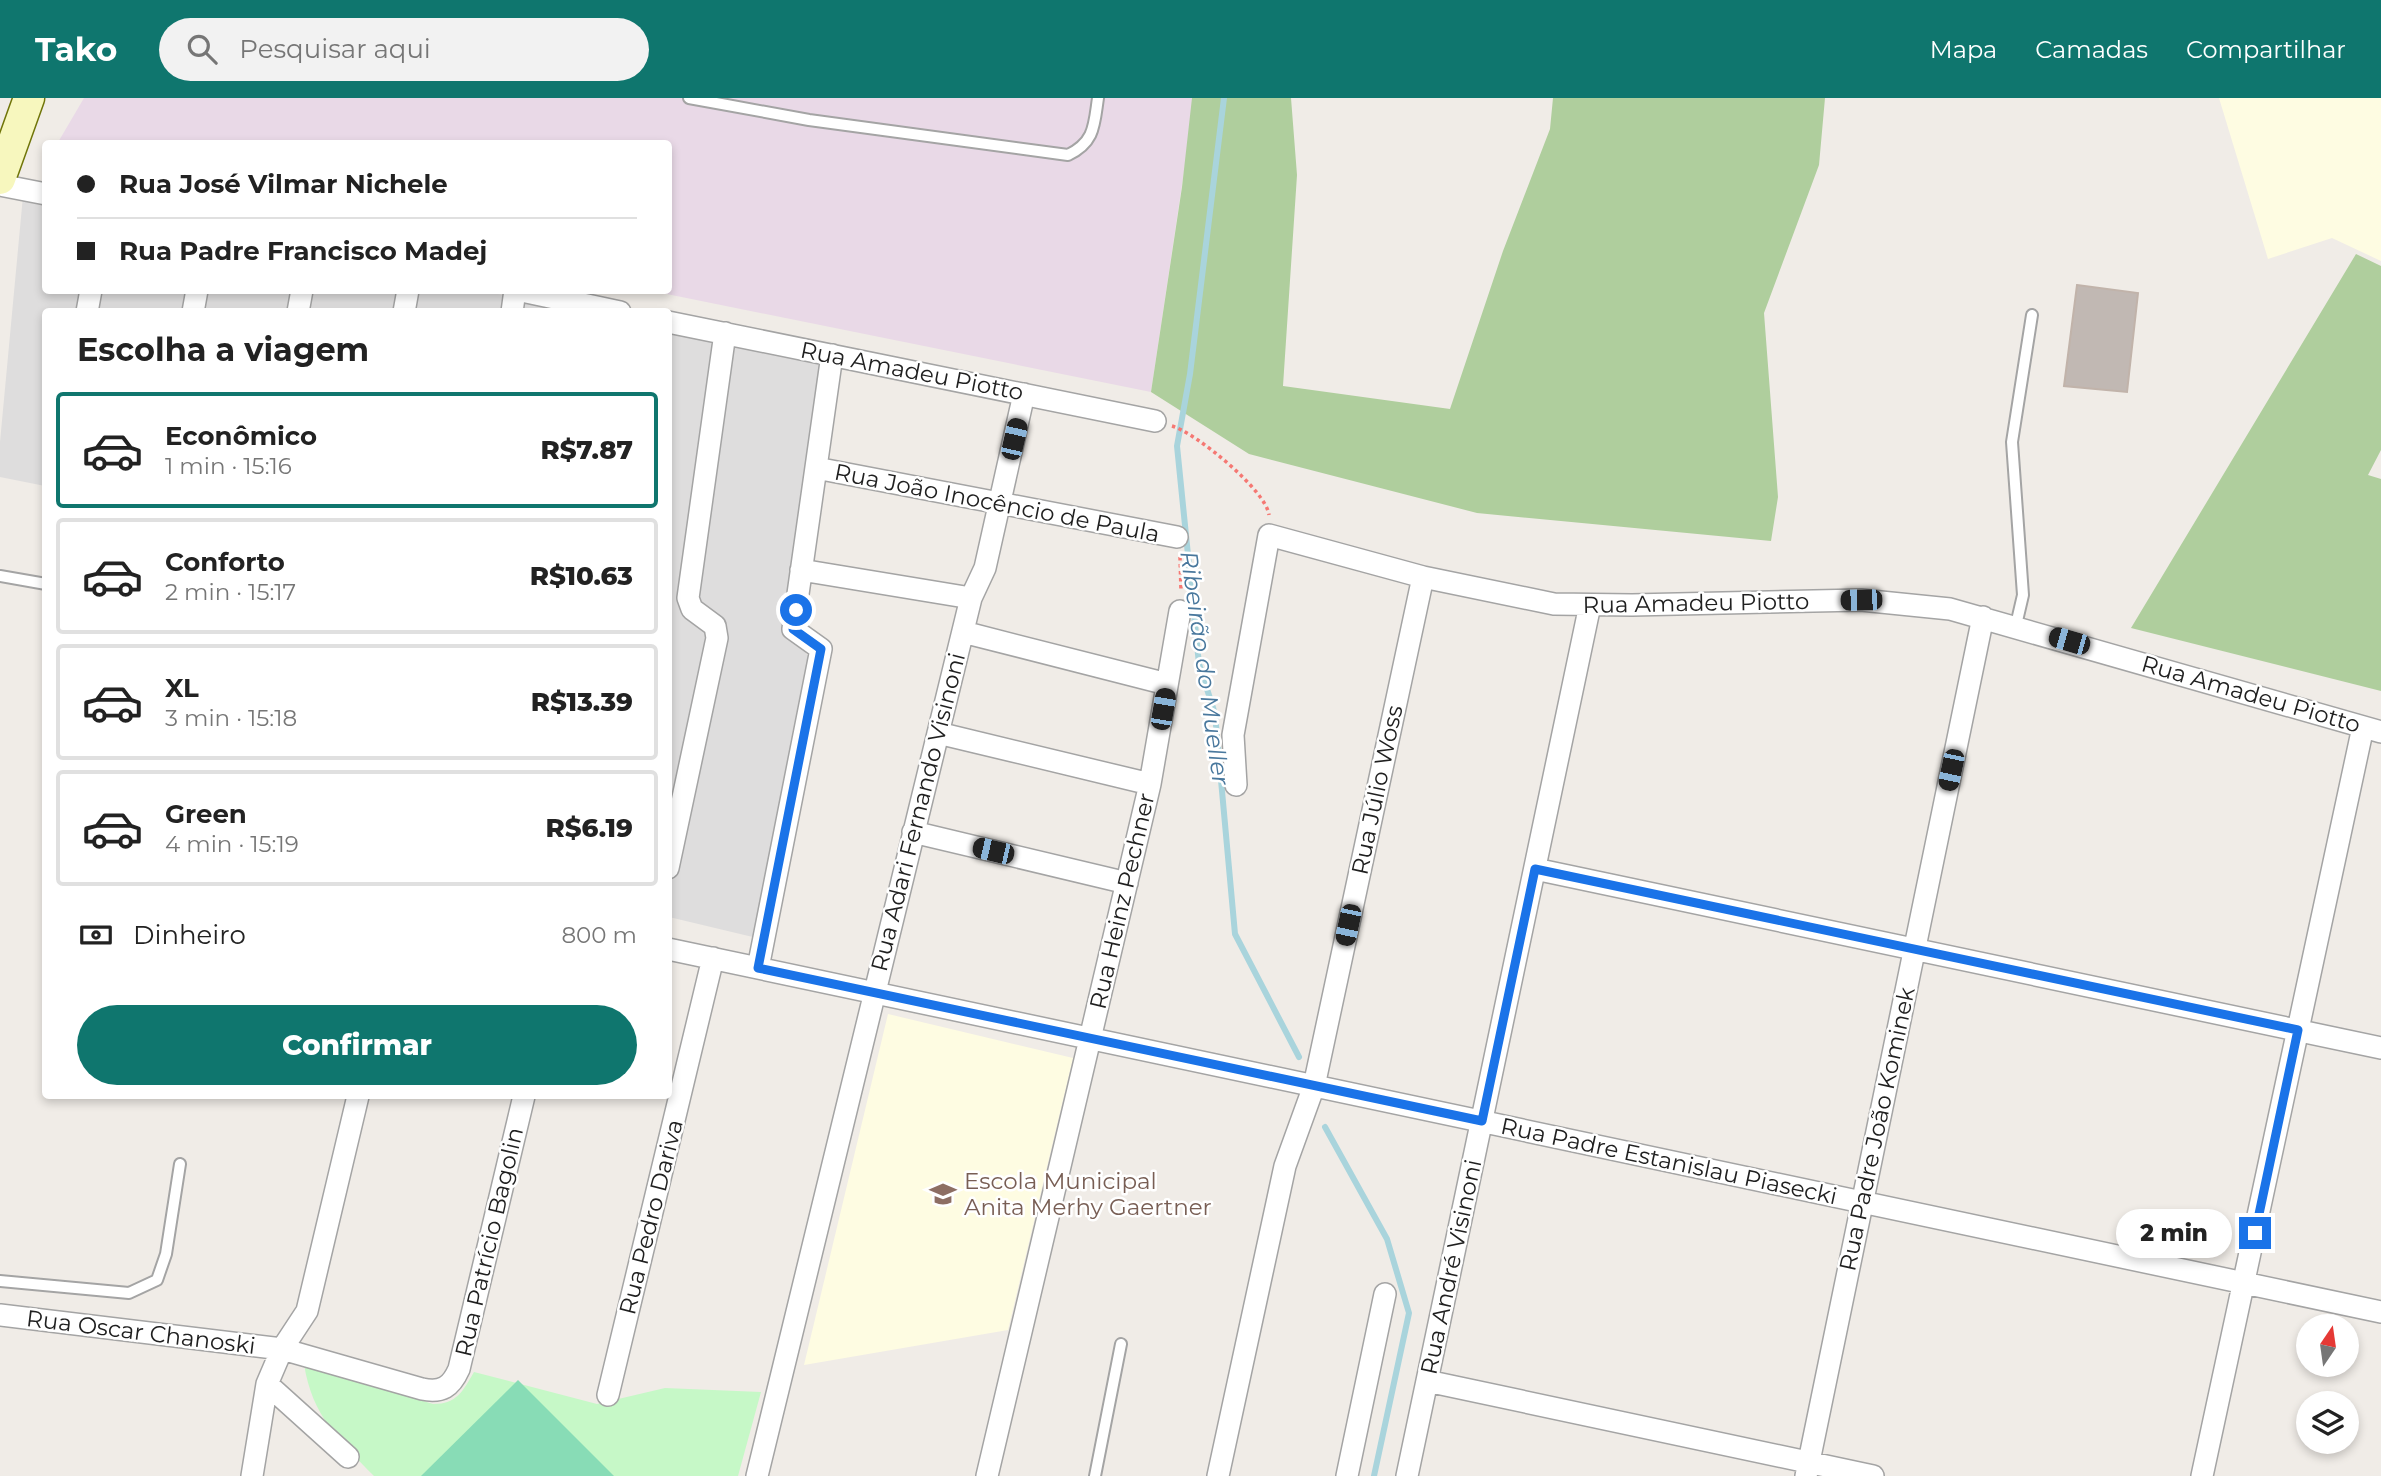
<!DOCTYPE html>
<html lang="pt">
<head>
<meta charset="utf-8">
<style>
	body { margin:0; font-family:Montserrat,sans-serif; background:#f2f2f2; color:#222; height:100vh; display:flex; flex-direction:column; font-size:26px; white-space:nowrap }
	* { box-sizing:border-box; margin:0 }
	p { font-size:23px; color:#767676 }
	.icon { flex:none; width:38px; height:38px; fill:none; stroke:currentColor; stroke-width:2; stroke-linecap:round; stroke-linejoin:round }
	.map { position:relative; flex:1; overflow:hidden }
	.sheet { position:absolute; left:42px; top:210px; width:630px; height:791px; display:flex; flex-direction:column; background:#fff; border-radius:7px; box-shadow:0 4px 10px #0003 }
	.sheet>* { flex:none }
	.top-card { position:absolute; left:42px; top:42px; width:630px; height:154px; border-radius:7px; box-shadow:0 4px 10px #0003; display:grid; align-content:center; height:154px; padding:0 35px; background:#fff }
	.needle { width:46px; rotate:13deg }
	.buttons { position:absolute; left:2296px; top:1216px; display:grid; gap:14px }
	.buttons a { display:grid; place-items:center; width:63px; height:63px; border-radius:50%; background:#fff; box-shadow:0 4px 10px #0003; font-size:35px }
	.end { position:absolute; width:32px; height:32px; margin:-16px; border:9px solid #1a73e8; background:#fff; box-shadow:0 0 0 4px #fff }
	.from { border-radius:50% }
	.bubble { position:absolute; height:49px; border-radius:24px; background:#fff; box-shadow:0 4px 10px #0003; font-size:23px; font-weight:800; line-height:49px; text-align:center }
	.car { position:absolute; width:21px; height:42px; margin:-21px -10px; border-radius:9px; box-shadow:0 0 5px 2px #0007; background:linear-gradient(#222 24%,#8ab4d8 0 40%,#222 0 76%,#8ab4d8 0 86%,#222 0) }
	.top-card b { display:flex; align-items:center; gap:24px; height:66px; font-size:26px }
	.top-card b+b { border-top:2px solid #e0e0e0 }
	.top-card i { width:18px; height:18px; background:#222 }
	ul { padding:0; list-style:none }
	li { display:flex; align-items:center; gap:21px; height:116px; margin:0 14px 10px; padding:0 21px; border:4px solid #e0e0e0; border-radius:7px }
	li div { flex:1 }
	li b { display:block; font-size:26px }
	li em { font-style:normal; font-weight:800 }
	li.on { border-color:#0f766e }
	li>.icon { width:63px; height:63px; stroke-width:1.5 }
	h2 { padding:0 35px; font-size:32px; line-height:84px }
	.pay { display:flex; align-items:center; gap:18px; height:77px; padding:0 35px; font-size:26px }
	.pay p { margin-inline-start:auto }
	.button { display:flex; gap:14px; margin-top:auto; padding:14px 35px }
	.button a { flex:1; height:80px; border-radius:42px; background:#0f766e; color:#fff; font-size:28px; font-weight:800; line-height:80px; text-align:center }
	header { display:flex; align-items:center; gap:42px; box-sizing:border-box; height:98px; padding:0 35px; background:#0f766e; color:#fff }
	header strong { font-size:33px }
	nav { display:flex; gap:38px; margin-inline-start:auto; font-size:24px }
	.search { width:490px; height:63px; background:#f2f2f2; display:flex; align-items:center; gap:18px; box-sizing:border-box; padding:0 24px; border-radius:38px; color:#767676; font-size:26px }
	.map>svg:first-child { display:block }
</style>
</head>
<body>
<header>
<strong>Tako</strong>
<div class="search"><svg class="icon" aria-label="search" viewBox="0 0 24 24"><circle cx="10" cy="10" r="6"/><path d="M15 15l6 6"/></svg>Pesquisar aqui</div>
<nav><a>Mapa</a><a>Camadas</a><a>Compartilhar</a></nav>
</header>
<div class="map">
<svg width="2381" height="1378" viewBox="0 0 2381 1378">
	<rect width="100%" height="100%" fill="#f0ece7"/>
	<path fill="#dedddd" d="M23 98 45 103 46 192H480L577 213 46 214 45 388 0 379V344Z
		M669 233 821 266 784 529 809 559 757 840 669 819Z"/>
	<path fill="#e9d9e7" d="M84 0H1195L1151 294 652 193 668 192V46H57Z"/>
	<path fill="#fefce2" d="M2219 0H2381V163L2332 140 2268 161Z
		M888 916 1073 960 1008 1232 804 1267Z"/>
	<path fill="#afce9d" d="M1192 0H1291L1297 77 1283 288 1450 311 1503 153 1550 31 1553 0H1825L1819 67 1764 215 1778 399 1771 443 1477 415 1249 356 1151 294 1182 89Z
		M2356 156 2381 168V352L2368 377 2381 381V593L2131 530Z"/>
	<path fill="#c6f8c7" d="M304 1266 433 1306C457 1306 463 1293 474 1274L597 1306 665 1290 761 1294 738 1378H374C339 1342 312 1318 304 1266Z"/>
	<path fill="#88dcb6" d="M518 1282 614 1378H421Z"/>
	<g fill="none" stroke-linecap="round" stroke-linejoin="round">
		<path stroke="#a9d4dc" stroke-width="6" d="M1224 0 1190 276 1177 348 1199 566 1215 616 1235 836 1299 959
			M1325 1029 1387 1141 1409 1215 1374 1378"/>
	</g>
	<path fill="#c1b8b3" stroke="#c1b3aa" stroke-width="2" d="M2077 187 2138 195 2127 294 2064 288Z"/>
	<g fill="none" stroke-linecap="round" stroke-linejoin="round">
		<g stroke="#a4a4a4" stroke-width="14">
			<path id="lane" d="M689 0 809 22 1068 57C1095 44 1094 27 1098 0
				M0 478 46 486
				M2016 527 2023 497 2012 344 2032 217
				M0 1183 129 1195 157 1182 166 1156 180 1066
				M1095 1378 1121 1246"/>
		</g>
		<g stroke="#a4a4a4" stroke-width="24">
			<path id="street" d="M0 87 46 96
				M517 192 620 214
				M87 214 91 192
				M193 214 197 192
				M298 214 302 192
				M404 214 408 192
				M512 214 515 192
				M668 224 1155 323
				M816 370 1177 439
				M801 472 971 500
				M963 534 1167 586
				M938 635 1150 686
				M1236 687 1233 637 1269 437 1423 479 1554 506 1632 507 1861 502 1950 511 2381 634
				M913 734 1127 785
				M668 770 717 540 715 528 692 511 688 500 725 235
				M1535 771 2381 950
				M668 851 2381 1214
				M758 870 821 551 793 531 832 257
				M0 1217 282 1251 422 1291C442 1295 451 1289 459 1271L524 998
				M1427 1283 1873 1378
				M267 1286 348 1359
				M608 1297 713 860
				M252 1378 267 1286 282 1251 307 1213 358 998
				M757 1378 971 500 985 470 1024 296
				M987 1378 1150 686 1180 513
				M1218 1378 1285 1068 1314 988 1423 479
				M1347 1378 1385 1196
				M1407 1378 1590 507
				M1806 1378 1983 519
				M2202 1378 2363 629"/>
		</g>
		<g stroke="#707509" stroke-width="33">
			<path id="secondary" d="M0 81 29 0"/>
		</g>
		<path stroke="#f57873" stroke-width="3.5" stroke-dasharray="3.5 3.5" stroke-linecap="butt" d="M1172 328C1196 335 1266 392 1269 417
			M1180 459 1181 493"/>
		<use href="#lane" stroke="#fff" stroke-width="10"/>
		<use href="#street" stroke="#fff" stroke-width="21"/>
		<use href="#secondary" stroke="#f7f7be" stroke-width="30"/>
	</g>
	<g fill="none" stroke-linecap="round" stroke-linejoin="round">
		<path stroke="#1a73e8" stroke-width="9" d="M796 512 793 531 821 551 758 870 1482 1023 1535 771 2298 932 2255 1135"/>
	</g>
	<defs>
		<g id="school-bare" transform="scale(2.1)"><path d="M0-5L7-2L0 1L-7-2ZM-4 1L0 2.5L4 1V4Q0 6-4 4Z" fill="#8d6e63" stroke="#fff" stroke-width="2.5" paint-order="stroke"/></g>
	</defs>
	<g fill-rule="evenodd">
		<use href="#school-bare" x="943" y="1096"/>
	</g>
	<g text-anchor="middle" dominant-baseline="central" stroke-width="5" stroke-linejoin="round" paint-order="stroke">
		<g font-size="23" fill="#202020" stroke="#fff">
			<text transform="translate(912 273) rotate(11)">Rua Amadeu Piotto</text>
			<text transform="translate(997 405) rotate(11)">Rua João Inocêncio de Paula</text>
			<text transform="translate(1696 505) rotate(-1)">Rua Amadeu Piotto</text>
			<text transform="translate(2251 596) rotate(16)">Rua Amadeu Piotto</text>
			<text transform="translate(1377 692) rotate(-78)">Rua Júlio Woss</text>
			<text transform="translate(918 714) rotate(-76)">Rua Adari Fernando Visinoni</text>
			<text transform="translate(1122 803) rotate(-77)">Rua Heinz Pechner</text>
			<text transform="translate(1877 1031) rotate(-78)">Rua Padre João Kominek</text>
			<text transform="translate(1669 1063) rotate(12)">Rua Padre Estanislau Piasecki</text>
			<text transform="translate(651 1119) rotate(-76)">Rua Pedro Dariva</text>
			<text transform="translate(489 1144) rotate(-77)">Rua Patrício Bagolin</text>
			<text transform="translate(1451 1169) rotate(-78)">Rua André Visinoni</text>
			<text transform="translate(141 1234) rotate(7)">Rua Oscar Chanoski</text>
		</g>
		<g font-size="23" fill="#785e54" stroke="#fff" text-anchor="start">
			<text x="964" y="1083">Escola Municipal<tspan x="964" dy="26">Anita Merhy Gaertner</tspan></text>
		</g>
		<g font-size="24" font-style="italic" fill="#49789d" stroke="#fff">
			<text transform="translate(1205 570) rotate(82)">Ribeirão do Mueller</text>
		</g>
	</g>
</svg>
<div class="buttons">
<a><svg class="needle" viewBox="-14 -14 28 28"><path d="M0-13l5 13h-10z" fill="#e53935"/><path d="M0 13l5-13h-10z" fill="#767676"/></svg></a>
<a><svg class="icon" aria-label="layers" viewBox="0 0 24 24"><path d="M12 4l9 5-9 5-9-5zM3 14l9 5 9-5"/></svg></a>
</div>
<i class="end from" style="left:796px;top:512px"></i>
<i class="end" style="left:2255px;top:1135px"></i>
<div class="bubble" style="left:2116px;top:1111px;width:116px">2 min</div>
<i class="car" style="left:1014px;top:341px;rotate:13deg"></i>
<i class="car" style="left:1861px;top:502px;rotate:269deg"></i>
<i class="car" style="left:2069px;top:543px;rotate:286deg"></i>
<i class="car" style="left:1163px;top:611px;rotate:10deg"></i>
<i class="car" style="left:1951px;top:672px;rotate:192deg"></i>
<i class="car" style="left:993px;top:753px;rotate:283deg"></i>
<i class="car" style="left:1348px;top:827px;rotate:192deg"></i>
<div class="top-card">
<b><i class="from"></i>Rua José Vilmar Nichele</b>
<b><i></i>Rua Padre Francisco Madej</b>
</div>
<section class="sheet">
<h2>Escolha a viagem</h2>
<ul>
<li class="on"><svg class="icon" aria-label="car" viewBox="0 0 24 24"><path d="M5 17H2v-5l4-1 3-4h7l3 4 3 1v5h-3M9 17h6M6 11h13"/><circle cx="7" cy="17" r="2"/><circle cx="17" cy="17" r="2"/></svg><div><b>Econômico</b><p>1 min · 15:16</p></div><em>R$7.87</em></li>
<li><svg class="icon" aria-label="car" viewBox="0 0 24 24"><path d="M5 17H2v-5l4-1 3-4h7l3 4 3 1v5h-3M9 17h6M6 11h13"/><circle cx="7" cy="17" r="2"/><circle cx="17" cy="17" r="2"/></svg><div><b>Conforto</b><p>2 min · 15:17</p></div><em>R$10.63</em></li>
<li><svg class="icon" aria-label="car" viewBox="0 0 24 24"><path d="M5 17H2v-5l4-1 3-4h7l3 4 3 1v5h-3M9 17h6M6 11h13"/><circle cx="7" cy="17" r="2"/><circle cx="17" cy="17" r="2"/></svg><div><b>XL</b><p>3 min · 15:18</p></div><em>R$13.39</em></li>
<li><svg class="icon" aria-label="car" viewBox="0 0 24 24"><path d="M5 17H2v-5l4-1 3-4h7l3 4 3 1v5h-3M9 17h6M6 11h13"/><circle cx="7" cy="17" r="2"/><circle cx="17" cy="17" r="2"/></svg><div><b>Green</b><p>4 min · 15:19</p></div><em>R$6.19</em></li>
</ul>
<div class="pay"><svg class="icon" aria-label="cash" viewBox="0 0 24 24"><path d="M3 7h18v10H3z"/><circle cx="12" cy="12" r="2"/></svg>Dinheiro<p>800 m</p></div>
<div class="button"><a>Confirmar</a></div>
</section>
</div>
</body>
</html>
